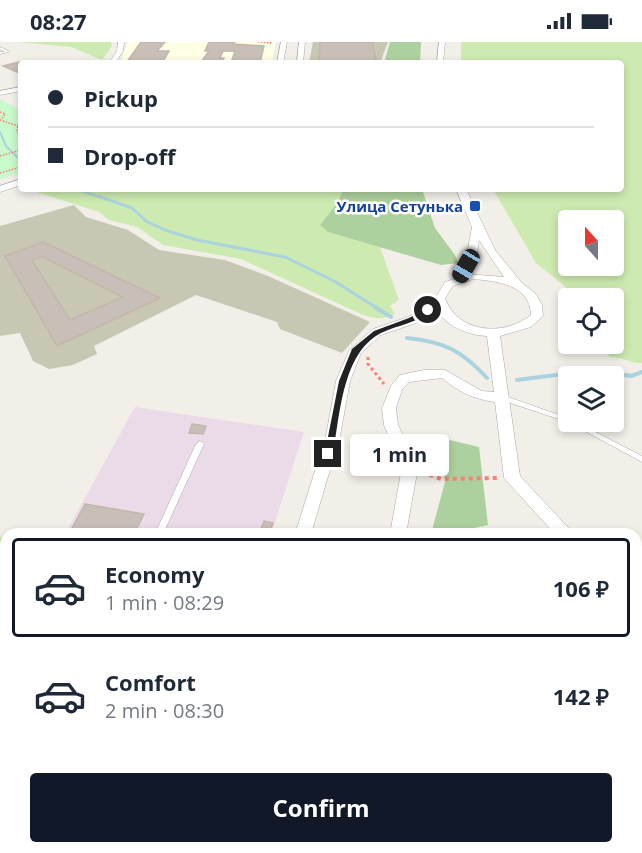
<!DOCTYPE html>
<html lang="en">
<head>
<meta charset="utf-8">
<style>
	body { margin:0; font-family:"Open Sans",sans-serif; background:#f6f6f7; color:#1f2937; height:100vh; display:flex; flex-direction:column; font-size:22px; white-space:nowrap }
	* { box-sizing:border-box; margin:0 }
	p { font-size:20px; color:#747a83 }
	.icon { flex:none; width:33px; height:33px; fill:none; stroke:currentColor; stroke-width:2; stroke-linecap:round; stroke-linejoin:round }
	.map { position:relative; flex:1; overflow:hidden }
	.side { position:absolute; left:0px; top:486px; width:642px; height:326px; display:flex; flex-direction:column; background:#fff; border-radius:18px 18px 0 0; box-shadow:0 3px 9px #0003 }
	.side>* { flex:none }
	.banner { position:absolute; left:18px; top:18px; width:606px; height:132px; border-radius:6px; box-shadow:0 3px 9px #0003; display:grid; align-content:center; height:132px; padding:0 30px; background:#fff }
	.needle { width:39px; rotate:339deg }
	.tools { position:absolute; left:558px; top:168px; display:grid; gap:12px }
	.tools a { display:grid; place-items:center; width:66px; height:66px; border-radius:6px; background:#fff; box-shadow:0 3px 9px #0003; font-size:30px }
	.end { position:absolute; width:27px; height:27px; margin:-14px; border:8px solid #222; background:#fff; box-shadow:0 0 0 3px #fff }
	.from { border-radius:50% }
	.bubble { position:absolute; height:42px; border-radius:6px; background:#fff; box-shadow:0 3px 9px #0003; font-size:20px; font-weight:700; line-height:42px; text-align:center }
	.car { position:absolute; width:18px; height:36px; margin:-18px -9px; border-radius:8px; box-shadow:0 0 4px 2px #0007; background:linear-gradient(#222 24%,#8ab4d8 0 40%,#222 0 76%,#8ab4d8 0 86%,#222 0) }
	.banner b { display:flex; align-items:center; gap:21px; height:57px; font-size:22px }
	.banner b+b { border-top:2px solid #e0e1e3 }
	.banner i { width:15px; height:15px; background:#1f2937 }
	ul { padding:10px 0 0; list-style:none }
	li { display:flex; align-items:center; gap:18px; height:99px; margin:0 12px 9px; padding:0 18px; border:3px solid transparent; border-radius:6px }
	li div { flex:1 }
	li b { display:block; font-size:22px }
	li em { font-style:normal; font-weight:700 }
	li.current { border-color:#111827 }
	li>.icon { width:54px; height:54px; stroke-width:1.5 }
	.cta { display:flex; gap:12px; margin-top:auto; padding:12px 30px }
	.cta a { flex:1; height:69px; border-radius:6px; background:#111827; color:#fff; font-size:24px; font-weight:700; line-height:69px; text-align:center }
	.status { display:flex; justify-content:space-between; align-items:center; height:42px; padding:0 30px; background:#fff; direction:ltr }
	.status svg { height:16px; fill:currentColor }
	.map>svg:first-child { display:block }
</style>
</head>
<body>
<div class="status"><b>08:27</b><svg viewBox="0 0 49 12"><path d="M0 12V9h3v3zM5 12V6h3v6zM10 12V3h3v9zM15 12V0h3v12zM26 1h20v11H26zM47 4h2v5h-2z"/></svg></div>
<div class="map">
<svg width="642" height="811" viewBox="0 0 642 811">
	<rect width="100%" height="100%" fill="#f2efe9"/>
	<path fill="#e0dfdf" d="M636 580 642 587V811H510V806H636Z"/>
	<path fill="#ebdbe8" d="M135 365 304 390 271 492H65Z"/>
	<path fill="#ffffe5" d="M128 0H276L272 21H120Z"/>
	<path fill="#c7c7b4" d="M313 0H388L380 21H309Z
		M74 163 86 175 128 188 159 208 225 218 268 234 370 280 342 311 280 287 277 280 196 253 94 304 97 312 73 323 49 327 33 319 20 291 0 294V184Z"/>
	<path fill="#cdebb0" fill-rule="evenodd" d="M18 0H111L112 4 102 18 71 5Z
		M461 0H642V321C630 322 622 314 610 315L601 302H614V256H574L572 250 536 221 493 147H621V21H461ZM614 178V224H568V178Z
		M343 147 338 160 320 183 328 190 380 205 399 258 390 264 395 272C382 278 375 277 361 272L241 217 163 203 137 185 109 178 99 170 30 148Z
		M0 495H6V700L0 709Z"/>
	<path fill="#add19e" d="M390 0H421L420 21H384Z
		M343 147H422L435 186 455 213 458 221 441 223 328 190 320 183 338 160Z
		M429 393 479 405 488 483 461 489V492H431L446 436 419 421 416 398Z
		M345 806H509V811H344Z"/>
	<path fill="#c8facc" d="M0 57 21 69V131L0 137Z"/>
	<g fill="none" stroke-linecap="round" stroke-linejoin="round">
		<path stroke="#aad3df" stroke-width="2" d="M0 90 6 104 19 117
			M79 148 102 156"/>
		<path stroke="#aad3df" stroke-width="3" d="M98 154 132 166 146 179 165 188 197 198 285 215 334 239 377 266"/>
		<path stroke="#aad3df" stroke-width="4" d="M375 265 391 275
			M407 296C445 300 461 308 487 336
			M517 338 595 328 631 334 642 330"/>
	</g>
	<path fill="#c7bfb8" stroke="#c4b6ab" stroke-width="1.5" fill-rule="evenodd" d="M141 0H165L157 9H169L162 21H126Z
		M209 0H234L233 2 264 4 260 21H231L235 9H223L220 16H224L222 20H201L209 9H205Z
		M320 0H372L377 21H319Z
		M19 20 21 21 19 31 3 24Z
		M43 200 160 256 57 304 5 214ZM41 214 123 255 70 278 32 218Z
		M192 382 206 384 203 392 189 391Z
		M85 462 144 472 134 492H69Z
		M264 479 273 481 269 492H259Z"/>
	<g fill="none" stroke-linecap="round" stroke-linejoin="round">
		<g stroke="#a9a9a9" stroke-width="1">
			<path id="service" d="M0 5 9 9V10L0 12V10H5L0 7Z
				M501 354H505L568 376V380H576L642 414V420L568 380 501 358 500 356Z
				M200 399 204 402 163 492H155L196 402Z"/>
		</g>
		<g stroke="#a9a9a9" stroke-width="1">
			<path id="minor" d="M118 0H124L123 9 115 21H109L117 9Z
				M281 0H287L283 21H277Z
				M299 0H305L303 21H297Z
				M439 0H445L443 21H437Z
				M21 45V49L0 53V49Z
				M21 137V143L0 150V144Z
				M456 147H466L495 208 521 240 536 252 542 263 543 274 531 285 500 294 520 434 574 492H555L504 436 495 360C473 357 459 350 442 336L409 340 402 348 396 366 398 383 418 425 406 492H390L402 425 384 383 382 366 391 344 400 333 424 328H445L482 349 494 350 487 294C468 293 446 285 437 267L416 281 381 293 361 311 350 339 340 394 311 492H295L326 394 336 339 349 309 373 287 408 275 434 258 445 240 454 237 467 212 472 185ZM479 198 504 235 467 232 477 212ZM473 237C498 239 530 243 531 273 504 295 457 291 445 256L453 244Z
				M636 556 642 559V580L636 577Z
				M186 806H210L208 811H184Z
				M317 806H341L340 811H316Z"/>
		</g>
		<path stroke="#fa8072" stroke-width="1.5" stroke-dasharray="1.5 1.5" stroke-linecap="butt" d="M234 0H237
			M258 0 273 1
			M0 70 5 72 1 78
			M21 73 17 88 21 102
			M0 78 21 85
			M0 114 21 108
			M0 131 21 125"/>
		<path stroke="#fa8072" stroke-width="3" stroke-dasharray="3 3" stroke-linecap="butt" d="M368 315V322L384 342"/>
		<path stroke="#fa8072" stroke-width="4" stroke-dasharray="4 4" stroke-linecap="butt" d="M422 430 441 437 498 436"/>
		<use href="#service" fill="#fff" fill-rule="evenodd"/>
		<use href="#minor" fill="#fff" fill-rule="evenodd"/>
	</g>
	<path fill="#222" d="M425 267 432 268C417 281 398 283 381 291 342 311 340 374 333 412L324 415 339 339 352 307 374 289 409 276Z"/>
	<rect fill="#1a4fb4" stroke="#fff" stroke-width="2" x="469" y="158" width="12" height="12" rx="3"/>
	<g text-anchor="middle" dominant-baseline="central" stroke-width="5" stroke-linejoin="round" paint-order="stroke">
		<g font-size="15" font-weight="bold" fill="#164399" stroke="#fff" text-anchor="end">
			<text x="463" y="164">Улица Сетунька</text>
		</g>
	</g>
</svg>
<div class="tools">
<a><svg class="needle" viewBox="-14 -14 28 28"><path d="M0-13l5 13h-10z" fill="#e53935"/><path d="M0 13l5-13h-10z" fill="#747a83"/></svg></a>
<a><svg class="icon" aria-label="locate" viewBox="0 0 24 24"><circle cx="12" cy="12" r="6"/><path d="M12 2v4M12 18v4M2 12h4M18 12h4"/></svg></a>
<a><svg class="icon" aria-label="layers" viewBox="0 0 24 24"><path d="M12 4l9 5-9 5-9-5zM3 14l9 5 9-5"/></svg></a>
</div>
<i class="end from" style="left:428px;top:268px"></i>
<i class="end" style="left:328px;top:412px"></i>
<div class="bubble" style="left:350px;top:392px;width:99px">1 min</div>
<i class="car" style="left:466px;top:224px;rotate:210deg"></i>
<div class="banner">
<b><i class="from"></i>Pickup</b>
<b><i></i>Drop-off</b>
</div>
<section class="side">
<ul>
<li class="current"><svg class="icon" aria-label="car" viewBox="0 0 24 24"><path d="M5 17H2v-5l4-1 3-4h7l3 4 3 1v5h-3M9 17h6M6 11h13"/><circle cx="7" cy="17" r="2"/><circle cx="17" cy="17" r="2"/></svg><div><b>Economy</b><p>1 min · 08:29</p></div><em>106 ₽</em></li>
<li><svg class="icon" aria-label="car" viewBox="0 0 24 24"><path d="M5 17H2v-5l4-1 3-4h7l3 4 3 1v5h-3M9 17h6M6 11h13"/><circle cx="7" cy="17" r="2"/><circle cx="17" cy="17" r="2"/></svg><div><b>Comfort</b><p>2 min · 08:30</p></div><em>142 ₽</em></li>
</ul>
<div class="cta"><a>Confirm</a></div>
</section>
</div>
</body>
</html>
